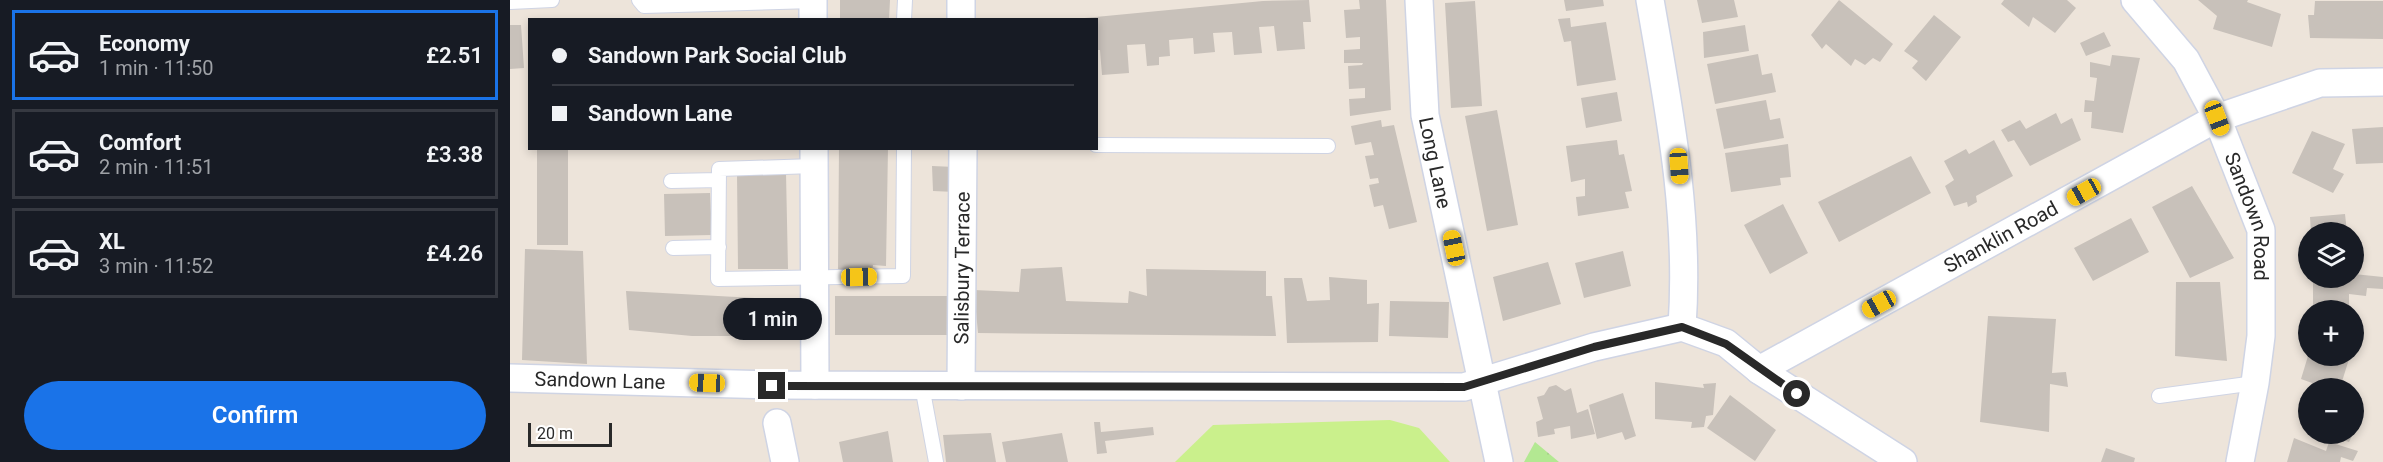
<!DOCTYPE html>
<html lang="en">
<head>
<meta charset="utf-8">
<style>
	body { margin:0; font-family:Roboto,sans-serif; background:#20242c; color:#f1f3f6; height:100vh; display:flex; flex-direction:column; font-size:22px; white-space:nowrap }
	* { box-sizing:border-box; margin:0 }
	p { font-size:20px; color:#9ea1a6 }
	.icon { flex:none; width:33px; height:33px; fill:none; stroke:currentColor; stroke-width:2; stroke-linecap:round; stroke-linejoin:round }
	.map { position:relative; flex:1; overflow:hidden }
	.panel { display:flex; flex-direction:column; background:#171b24; width:510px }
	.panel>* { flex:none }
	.top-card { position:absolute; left:18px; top:18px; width:570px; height:132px; border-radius:0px; box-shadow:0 3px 9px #0003; display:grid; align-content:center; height:132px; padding:0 24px; background:#171b24 }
	.buttons { position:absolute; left:1788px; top:222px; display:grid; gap:12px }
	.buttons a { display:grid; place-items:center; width:66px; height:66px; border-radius:50%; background:#171b24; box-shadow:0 3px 9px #0003; font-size:30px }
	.scale { position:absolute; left:18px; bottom:15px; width:84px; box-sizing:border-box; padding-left:6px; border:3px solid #292929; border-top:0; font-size:16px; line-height:21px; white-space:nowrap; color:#292929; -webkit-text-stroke:4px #fff; paint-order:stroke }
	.end { position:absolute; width:27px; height:27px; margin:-14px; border:8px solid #292929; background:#fff; box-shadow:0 0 0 3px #fff }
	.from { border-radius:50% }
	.bubble { position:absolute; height:42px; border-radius:21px; background:#171b24; box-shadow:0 3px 9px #0003; font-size:20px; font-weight:600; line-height:42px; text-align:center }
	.car { position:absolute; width:18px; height:36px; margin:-18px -9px; border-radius:8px; box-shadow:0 0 4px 2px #0007; background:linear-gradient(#f5c518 24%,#345 0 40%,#f5c518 0 76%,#345 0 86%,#f5c518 0) }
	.top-card b { display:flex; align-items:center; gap:21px; height:57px; font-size:22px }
	.top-card b+b { border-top:2px solid #363941 }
	.top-card i { width:15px; height:15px; background:#f1f3f6 }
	ul { padding:10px 0 0; list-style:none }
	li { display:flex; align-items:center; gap:18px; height:90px; margin:0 12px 9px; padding:0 12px; border:3px solid #363941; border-radius:0px }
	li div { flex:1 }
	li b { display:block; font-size:22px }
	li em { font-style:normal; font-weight:600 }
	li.active { border-color:#1a73e8 }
	li>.icon { width:54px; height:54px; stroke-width:1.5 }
	.button { display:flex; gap:12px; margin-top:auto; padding:12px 24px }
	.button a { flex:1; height:69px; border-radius:36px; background:#1a73e8; color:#fff; font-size:24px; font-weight:600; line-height:69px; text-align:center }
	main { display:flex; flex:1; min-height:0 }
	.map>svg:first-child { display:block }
</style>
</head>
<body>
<main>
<section class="panel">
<ul>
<li class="active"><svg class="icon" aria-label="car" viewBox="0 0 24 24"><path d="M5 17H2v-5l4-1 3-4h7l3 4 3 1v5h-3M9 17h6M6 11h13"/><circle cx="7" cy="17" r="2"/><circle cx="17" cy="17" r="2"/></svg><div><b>Economy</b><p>1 min · 11:50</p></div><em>£2.51</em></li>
<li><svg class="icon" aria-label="car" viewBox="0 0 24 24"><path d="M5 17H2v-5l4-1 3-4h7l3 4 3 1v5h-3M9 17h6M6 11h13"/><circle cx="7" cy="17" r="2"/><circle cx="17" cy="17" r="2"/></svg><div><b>Comfort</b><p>2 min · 11:51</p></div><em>£3.38</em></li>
<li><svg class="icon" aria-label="car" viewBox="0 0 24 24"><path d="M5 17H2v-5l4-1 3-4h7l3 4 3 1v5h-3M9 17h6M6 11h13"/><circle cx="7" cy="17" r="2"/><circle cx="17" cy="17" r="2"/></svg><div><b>XL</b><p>3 min · 11:52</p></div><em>£4.26</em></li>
</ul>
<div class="button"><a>Confirm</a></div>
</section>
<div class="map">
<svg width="1873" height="462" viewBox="0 0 1873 462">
	<defs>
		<pattern id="park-crowns" width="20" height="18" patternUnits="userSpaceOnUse" patternTransform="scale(1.5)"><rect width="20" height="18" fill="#b3e892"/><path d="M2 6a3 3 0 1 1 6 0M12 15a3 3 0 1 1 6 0" fill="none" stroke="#9ac77e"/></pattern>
	</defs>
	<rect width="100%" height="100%" fill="#ede4da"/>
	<path fill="url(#park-crowns)" d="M1025 442 1049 462H1014Z"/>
	<path fill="#caf08c" d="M880 420 909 428 940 462H665L703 425Z"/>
	<path fill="#c8c1ba" d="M330 0H380L379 20H330Z
		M799 0 801 22H793L795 49 767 51 764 26 749 27 752 53 724 55 722 32 703 33 705 52 684 54 683 38 659 40 660 56 649 57V65L637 66 635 44 617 45 619 73 592 75 590 50H586V20H554L753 1Z
		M849 0H876L881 110 840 116 839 99 855 98V88L839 89 838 66 852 65 853 63H834V50L850 49V37L836 38 834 10 850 9Z
		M1054 0H1093L1094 6 1056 11Z
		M1187 0H1224L1228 17 1192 23Z
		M1329 0 1383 44 1370 62 1363 58 1355 65 1345 59 1341 66 1316 44 1312 49 1301 35Z
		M1494 0H1557L1566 8 1545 33 1523 17 1519 27 1491 4Z
		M1688 0H1738L1737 2 1771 14 1762 47 1703 29 1707 16Z
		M965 1 972 106 941 108 935 3Z
		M1805 1H1873V39L1800 38 1798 15H1804Z
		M1424 15 1451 37 1416 81 1402 68 1408 61 1394 51Z
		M1060 18 1061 27 1096 22 1106 80 1067 86 1061 41 1054 42 1048 19Z
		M0 25H11L14 68 0 69Z
		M1235 25 1239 51 1194 58 1193 32Z
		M1594 32 1601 46 1576 56 1570 43Z
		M1248 54 1252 75 1262 73 1266 92 1205 104 1197 64Z
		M1602 55 1630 58 1613 133 1581 128 1582 112H1574L1575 100 1584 101 1587 78 1580 77V62L1600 66Z
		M1107 92 1112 121 1076 128 1071 98Z
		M1256 100 1260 120 1270 118 1274 138 1214 149 1206 109Z
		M987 110 1008 225 977 231 955 116Z
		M1546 113 1551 124 1562 118 1571 140 1520 166 1504 140 1498 142 1491 130 1510 120 1516 129Z
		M871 120 872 127 884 125 907 222 879 229 873 205 864 207 859 185 869 183 868 178 860 179 855 156 864 155 861 142 845 145 841 126Z
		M1873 127V163L1846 164 1842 129Z
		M1802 131 1835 144 1823 169 1834 174 1823 193 1782 173Z
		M1107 140 1109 155 1114 154 1122 191 1115 192 1119 208 1068 216 1066 197 1075 196V179L1061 182 1056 146Z
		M1484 140 1503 176 1466 196 1467 202 1458 207 1457 202 1444 206 1435 186 1444 180 1434 161 1456 149 1459 154Z
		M1278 144 1281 177 1270 178 1271 185 1221 192 1215 153Z
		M27 148H58V245H27Z
		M329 148H378L376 266 363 265 362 273 328 270Z
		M1401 156 1421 193 1329 242 1308 202Z
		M422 166 445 167V192L423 191Z
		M276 173 278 269H228L227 174Z
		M1682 186 1724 258 1680 278 1642 207Z
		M200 193 202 235 155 236 154 194Z
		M1273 204 1298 253 1260 274 1234 225Z
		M1835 214 1837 232H1801L1800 217Z
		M1621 218 1639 252 1583 281 1564 248Z
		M1849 248 1851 268H1844V249Z
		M15 249 73 251 77 364 12 360Z
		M1113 251 1121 286 1074 298 1065 263Z
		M1038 262 1051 304 993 321 983 277Z
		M552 267 556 301 618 303 619 291 637 296 636 269 756 271V296H762L766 336 468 333 464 290 509 292 511 269Z
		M1844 274 1873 277V289L1857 288 1856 296 1839 294V310H1803V281L1838 280Z
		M819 277 857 280V304L869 303 868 342 777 343 774 278H792L797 301 820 300Z
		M1666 282H1710L1717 361 1665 356Z
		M116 291 279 300 280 336H182L119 330Z
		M325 296H444V335H325Z
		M880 301 939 302 938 338 879 336Z
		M1478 316 1546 319 1542 373 1556 372 1558 387 1540 384 1539 432 1470 422Z
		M1798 356H1828L1839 359 1830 388H1816L1791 379Z
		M1145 382 1194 388 1193 384 1206 383 1203 415 1196 416 1194 427 1181 428 1182 422 1145 419Z
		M1046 385 1055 391 1061 388 1067 413 1078 409 1085 434 1061 439 1060 426 1044 429 1045 434 1028 437 1026 422 1033 419 1027 397 1034 395 1039 387Z
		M1113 393 1126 436 1115 440 1112 432 1087 439 1079 405Z
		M1220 395 1266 430 1245 461 1197 428Z
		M1798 395V430L1792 428 1798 412 1792 411Z
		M584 422H590L591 432 643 427 644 435 595 441 597 453 587 454Z
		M378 431 383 462H333L329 442Z
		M481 433 486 462H436L433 435Z
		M552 433 558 462H496L492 442Z
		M1813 434H1843L1839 442Z
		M1784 438 1816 451 1819 442 1848 451 1843 461 1831 457 1830 462H1777Z
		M1596 448 1625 458 1624 462H1591Z"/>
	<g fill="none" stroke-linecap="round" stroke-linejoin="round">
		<g stroke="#cfd4e4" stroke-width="16">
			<path id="service" d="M129 0 134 6 303 1
				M0 2 42 0
				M394 20 395 0
				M586 145 818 146
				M304 166 209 169 208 279 393 276 394 148
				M161 181 209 180
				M163 248 209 247
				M412 386 426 462
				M1649 396 1745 383"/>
		</g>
		<g stroke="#cfd4e4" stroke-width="30">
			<g id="minor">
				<path d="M303 0V20"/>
				<path d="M451 0V20"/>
				<path id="s1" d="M909 0 915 115 989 462"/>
				<path d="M1140 0C1159 110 1180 214 1172 327"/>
				<path id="s2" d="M1625 0 1676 60 1707 118 1751 230V336L1745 383 1730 462"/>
				<path d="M304 148 305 385"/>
				<path id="s3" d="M1249 370 1707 118 1810 83 1873 82"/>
				<path id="s4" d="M0 378 262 385 954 387 1084 347 1172 327 1216 343 1249 370 1393 462"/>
				<path id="s5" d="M451 386 453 148"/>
				<path d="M267 423 275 462"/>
			</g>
		</g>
		<use href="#service" stroke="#fff" stroke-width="14"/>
		<use href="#minor" stroke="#fff" stroke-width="27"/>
	</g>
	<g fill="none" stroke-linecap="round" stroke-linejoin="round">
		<path stroke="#292929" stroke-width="8" d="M262 386 954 387 1084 347 1172 327 1216 344 1287 394"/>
	</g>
	<g text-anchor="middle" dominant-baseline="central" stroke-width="4.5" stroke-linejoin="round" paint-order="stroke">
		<g font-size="20" fill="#292929" stroke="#fff">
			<text stroke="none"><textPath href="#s1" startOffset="164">Long Lane</textPath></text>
			<text stroke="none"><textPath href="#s2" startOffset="249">Sandown Road</textPath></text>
			<text stroke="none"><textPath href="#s3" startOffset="276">Shanklin Road</textPath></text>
			<text stroke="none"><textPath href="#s5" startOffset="118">Salisbury Terrace</textPath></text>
			<text stroke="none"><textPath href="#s4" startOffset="90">Sandown Lane</textPath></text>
		</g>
	</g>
</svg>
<div class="buttons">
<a><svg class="icon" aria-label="layers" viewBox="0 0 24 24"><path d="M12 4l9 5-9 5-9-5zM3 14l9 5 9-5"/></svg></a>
<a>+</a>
<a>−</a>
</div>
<div class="scale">20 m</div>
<i class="end from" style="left:1287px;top:394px"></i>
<i class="end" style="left:262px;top:386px"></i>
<div class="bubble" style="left:213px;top:298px;width:99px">1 min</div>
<i class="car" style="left:1707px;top:118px;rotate:159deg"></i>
<i class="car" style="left:1169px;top:166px;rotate:176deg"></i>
<i class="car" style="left:1574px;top:192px;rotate:241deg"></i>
<i class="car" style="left:944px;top:248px;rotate:348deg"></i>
<i class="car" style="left:349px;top:277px;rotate:89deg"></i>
<i class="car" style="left:1369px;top:304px;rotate:241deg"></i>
<i class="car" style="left:197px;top:383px;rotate:272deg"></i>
<div class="top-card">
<b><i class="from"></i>Sandown Park Social Club</b>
<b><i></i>Sandown Lane</b>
</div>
</div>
</main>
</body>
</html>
